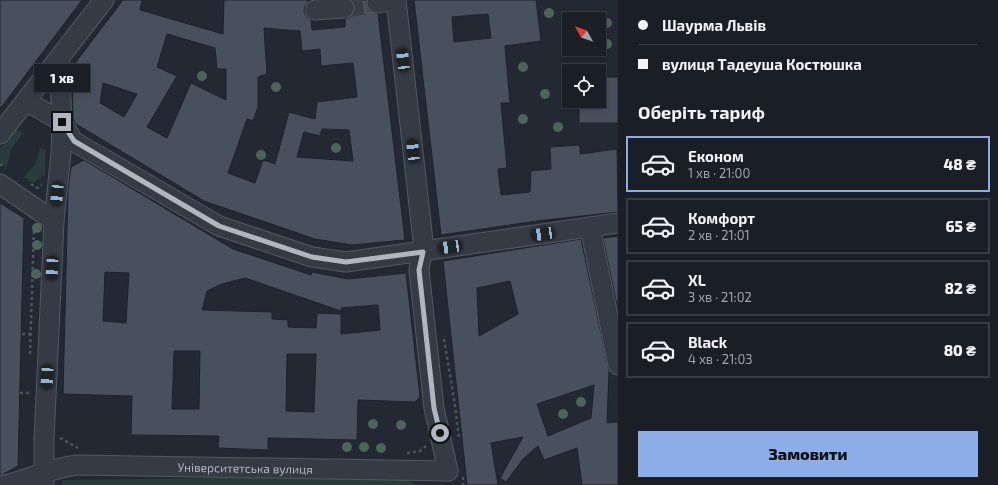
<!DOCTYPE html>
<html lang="uk">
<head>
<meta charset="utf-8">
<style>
	body { margin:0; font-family:"Exo 2",sans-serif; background:#272c32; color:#f1f3f6; height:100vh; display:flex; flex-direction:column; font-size:15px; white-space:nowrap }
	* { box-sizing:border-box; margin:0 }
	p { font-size:13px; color:#9fa2a7 }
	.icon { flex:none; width:22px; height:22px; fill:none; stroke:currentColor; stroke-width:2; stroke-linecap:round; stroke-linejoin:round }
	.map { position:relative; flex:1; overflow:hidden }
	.side { display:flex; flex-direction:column; background:#1a1f26; width:380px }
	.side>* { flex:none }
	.top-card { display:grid; align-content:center; height:88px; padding:0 20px; background:#1a1f26 }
	.needle { width:26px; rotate:310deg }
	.buttons { position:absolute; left:562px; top:12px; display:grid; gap:8px }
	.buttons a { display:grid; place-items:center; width:44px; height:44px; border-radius:0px; background:#1a1f26; box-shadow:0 2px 6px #0003,0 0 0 1px #383d43; font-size:20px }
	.end { position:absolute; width:18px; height:18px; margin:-9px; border:5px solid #b0b6c1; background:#111; box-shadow:0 0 0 2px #111 }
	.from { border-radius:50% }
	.bubble { position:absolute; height:28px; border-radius:0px; background:#1a1f26; box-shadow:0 2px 6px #0003,0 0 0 1px #383d43; font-size:13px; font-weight:800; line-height:28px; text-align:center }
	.car { position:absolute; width:12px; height:24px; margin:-12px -6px; border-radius:5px; box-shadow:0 0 3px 1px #0007; background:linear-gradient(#222 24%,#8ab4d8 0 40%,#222 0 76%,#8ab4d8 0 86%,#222 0) }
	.top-card b { display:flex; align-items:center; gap:14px; height:38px; font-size:15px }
	.top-card b+b { border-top:1px solid #383d43 }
	.top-card i { width:10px; height:10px; background:#f1f3f6 }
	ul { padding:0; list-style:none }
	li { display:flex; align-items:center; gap:12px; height:56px; margin:0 8px 6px; padding:0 12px; border:2px solid #383d43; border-radius:0px }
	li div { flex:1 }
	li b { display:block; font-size:15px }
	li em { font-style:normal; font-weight:800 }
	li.current { border-color:#8dade9 }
	li>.icon { width:36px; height:36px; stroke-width:1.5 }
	h2 { padding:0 20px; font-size:18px; line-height:48px }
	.button { display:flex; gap:8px; margin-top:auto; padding:8px 20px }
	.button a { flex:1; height:46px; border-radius:0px; background:#8dade9; color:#111; font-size:16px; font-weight:800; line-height:46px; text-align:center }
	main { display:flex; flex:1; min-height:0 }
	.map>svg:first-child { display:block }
</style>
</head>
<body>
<main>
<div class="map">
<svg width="618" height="485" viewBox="0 0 618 485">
	<rect width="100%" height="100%" fill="#222933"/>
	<path fill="#2b3b3b" d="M16 129 23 133 11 149 7 167 0 163V149Z
		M40 148 46 150 45 175 33 183 23 177 36 164Z
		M220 478 408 480 417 485H62V480Z"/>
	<path fill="#49505d" stroke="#1d222b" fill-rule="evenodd" d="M0 0H82L0 109Z
		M123 0H142L140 10 223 34 224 0H309L305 6 304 11 306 16 311 20 312 30 345 27V19L350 17 354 12 355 7 351 0H367L369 10 378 14 405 240 352 245 315 239 204 201 76 124 73 119 72 67ZM264 28 300 31 302 51 320 49 321 66 353 63 357 97 317 102 315 119 289 112 275 164 263 160 255 183 228 173 247 119 253 121 258 107V77L267 74ZM167 34 215 48 217 69H226V100L191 83 167 138 147 127 177 76 157 67ZM103 83 137 94 124 117 100 103ZM322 129 349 130 353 161 297 157 304 132 320 136Z
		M414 0H536L541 41 505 46 510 103H501L507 168 498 169 501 195 530 192 531 171 551 169 550 147 580 145V154L617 149 618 212 537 221 441 235ZM488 14 491 38 454 42 452 17Z
		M599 77H618V123H579V101H599Z
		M84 160 233 249 311 275 312 272 348 279 406 273 420 397 415 402 358 400 357 440 268 438V450L218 448 219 436 131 435 132 396 63 394 68 190 71 167ZM105 272 129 273 126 323 103 321ZM245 278 341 311V308L378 305 380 330 341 334V314L317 313 316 328 288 327V320L272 319V312L202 310 207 291 222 284ZM174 351H200L199 409H172ZM287 354H316L314 412 286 411Z
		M0 203 24 218 18 466 0 476Z
		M618 236V310L603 238Z
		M581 239 609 371 607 423 618 422V485H582L577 448 544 460 538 446 523 459 506 482 500 478 523 437 491 443 498 485H467L443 261ZM510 281 518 314 479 336 477 288ZM594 385 591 418 548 436 537 404Z"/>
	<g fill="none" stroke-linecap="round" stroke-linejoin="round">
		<path stroke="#373e48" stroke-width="19" stroke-dasharray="19 10" stroke-linecap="butt" d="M344 8 377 3"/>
		<g stroke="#535962" stroke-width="21">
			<g id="minor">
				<path d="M396 0 423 241 419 270 434 408 448 471"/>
				<path d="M377 3 396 0"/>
				<path d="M315 10 344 8"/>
				<path d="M26 101 62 122 73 141 219 226 312 257 346 262 618 223"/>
				<path d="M0 134 104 0"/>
				<path d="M0 184 54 221"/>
				<path d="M590 227 618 365"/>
				<path id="s1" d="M5 485C30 479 53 467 79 465L448 471"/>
				<path d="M44 485V440L54 221 61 153 62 122 59 59"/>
			</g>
		</g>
		<path stroke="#485659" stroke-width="2.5" stroke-dasharray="3 3" stroke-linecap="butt" d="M0 164 5 168
			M31 184 37 188 42 185
			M22 334H31
			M444 339 455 405 459 438
			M30 354 34 227
			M20 393H29
			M60 438 78 448
			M407 453 420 451 426 446
			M463 477V485"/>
		<use href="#minor" stroke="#353b44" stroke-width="19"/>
	</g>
	<g fill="#4d645b">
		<circle cx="549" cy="13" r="5"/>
		<circle cx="607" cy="23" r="5"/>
		<circle cx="607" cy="44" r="5"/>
		<circle cx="523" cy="67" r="5"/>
		<circle cx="202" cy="76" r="5"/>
		<circle cx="276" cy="87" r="5"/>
		<circle cx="545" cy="94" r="5"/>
		<circle cx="523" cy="119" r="5"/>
		<circle cx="558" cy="127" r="5"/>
		<circle cx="336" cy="148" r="5"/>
		<circle cx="261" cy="155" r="5"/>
		<circle cx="37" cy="228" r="5"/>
		<circle cx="37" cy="245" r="5"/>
		<circle cx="36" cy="274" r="5"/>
		<circle cx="581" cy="402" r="5"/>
		<circle cx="563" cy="414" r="5"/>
		<circle cx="373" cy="424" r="5"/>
		<circle cx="401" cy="425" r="5"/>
		<circle cx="347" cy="447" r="5"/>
		<circle cx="364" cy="447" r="5"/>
		<circle cx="381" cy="448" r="5"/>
	</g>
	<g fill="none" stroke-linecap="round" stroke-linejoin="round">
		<path stroke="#b0b6c1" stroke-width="5" d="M62 122 74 141 219 226 312 257 346 262 423 252 419 270 434 408 440 433"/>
	</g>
	<g text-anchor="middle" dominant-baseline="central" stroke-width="3.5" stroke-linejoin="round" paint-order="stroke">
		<g font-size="12" fill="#b0b6c1" stroke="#1b2029">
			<text stroke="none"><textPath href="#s1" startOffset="243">Університетська вулиця</textPath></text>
		</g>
	</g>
</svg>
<div class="buttons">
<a><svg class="needle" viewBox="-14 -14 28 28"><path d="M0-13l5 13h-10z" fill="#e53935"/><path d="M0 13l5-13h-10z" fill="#9fa2a7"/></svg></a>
<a><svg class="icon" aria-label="locate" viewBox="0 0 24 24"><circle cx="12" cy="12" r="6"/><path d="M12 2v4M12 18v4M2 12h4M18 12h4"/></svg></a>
</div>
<i class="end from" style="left:440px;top:433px"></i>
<i class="end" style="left:62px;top:122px"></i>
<div class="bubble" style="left:34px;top:64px;width:56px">1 хв</div>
<i class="car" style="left:403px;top:60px;rotate:354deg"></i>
<i class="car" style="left:413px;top:151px;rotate:354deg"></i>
<i class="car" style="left:57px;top:194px;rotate:185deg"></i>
<i class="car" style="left:543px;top:234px;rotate:262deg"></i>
<i class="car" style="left:450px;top:247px;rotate:262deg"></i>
<i class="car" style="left:52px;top:268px;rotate:183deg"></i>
<i class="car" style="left:47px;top:377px;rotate:183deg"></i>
</div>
<section class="side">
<div class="top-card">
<b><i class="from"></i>Шаурма Львів</b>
<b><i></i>вулиця Тадеуша Костюшка</b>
</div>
<h2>Оберіть тариф</h2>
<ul>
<li class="current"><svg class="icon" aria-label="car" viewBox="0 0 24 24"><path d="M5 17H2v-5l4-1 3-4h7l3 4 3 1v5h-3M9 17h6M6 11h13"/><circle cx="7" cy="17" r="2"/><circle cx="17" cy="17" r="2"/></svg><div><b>Економ</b><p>1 хв · 21:00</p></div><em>48 ₴</em></li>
<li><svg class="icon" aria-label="car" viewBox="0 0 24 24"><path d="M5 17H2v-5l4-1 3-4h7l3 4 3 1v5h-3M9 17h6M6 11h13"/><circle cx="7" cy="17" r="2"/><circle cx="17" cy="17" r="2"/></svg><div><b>Комфорт</b><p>2 хв · 21:01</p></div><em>65 ₴</em></li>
<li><svg class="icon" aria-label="car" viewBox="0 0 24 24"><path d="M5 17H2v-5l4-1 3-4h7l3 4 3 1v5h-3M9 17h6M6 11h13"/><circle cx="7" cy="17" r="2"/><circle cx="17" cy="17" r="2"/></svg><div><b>XL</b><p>3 хв · 21:02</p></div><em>82 ₴</em></li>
<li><svg class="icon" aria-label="car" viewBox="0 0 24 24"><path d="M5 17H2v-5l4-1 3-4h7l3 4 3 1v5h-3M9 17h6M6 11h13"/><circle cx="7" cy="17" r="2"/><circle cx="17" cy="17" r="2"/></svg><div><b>Black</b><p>4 хв · 21:03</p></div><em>80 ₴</em></li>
</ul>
<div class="button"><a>Замовити</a></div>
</section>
</main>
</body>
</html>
